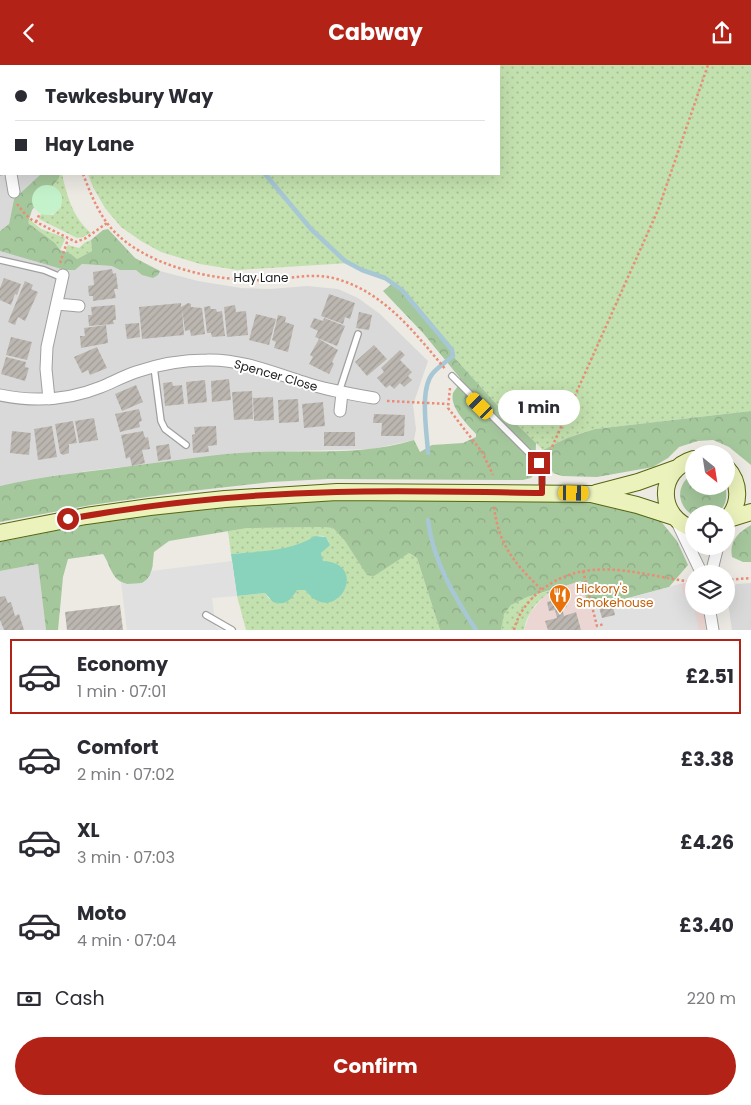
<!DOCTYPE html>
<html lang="en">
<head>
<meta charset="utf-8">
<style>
	body { margin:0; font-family:Poppins,sans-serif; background:#f2f2f3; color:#2b2b33; height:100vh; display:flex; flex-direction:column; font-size:19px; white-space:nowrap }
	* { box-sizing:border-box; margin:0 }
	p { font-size:16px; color:#7c7c81 }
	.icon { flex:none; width:28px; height:28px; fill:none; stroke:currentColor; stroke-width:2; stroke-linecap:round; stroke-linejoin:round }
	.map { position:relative; height:565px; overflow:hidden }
	.drawer { display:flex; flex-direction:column; background:#fff; flex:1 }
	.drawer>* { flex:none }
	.hud { position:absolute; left:0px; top:0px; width:500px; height:110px; box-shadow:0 5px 20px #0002; display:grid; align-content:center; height:110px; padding:0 15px; background:#fff }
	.needle { width:32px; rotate:150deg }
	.buttons { position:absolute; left:685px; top:380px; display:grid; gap:10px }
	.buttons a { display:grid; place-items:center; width:50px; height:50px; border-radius:50%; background:#fff; box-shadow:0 5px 20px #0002; font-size:25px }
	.end { position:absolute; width:22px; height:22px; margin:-11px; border:6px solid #b32216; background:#fff; box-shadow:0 0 0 2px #fff }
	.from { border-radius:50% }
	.bubble { position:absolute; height:35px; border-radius:18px; background:#fff; box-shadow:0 5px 20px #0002; font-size:16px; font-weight:700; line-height:35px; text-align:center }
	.car { position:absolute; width:15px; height:30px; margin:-15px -8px; border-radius:6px; box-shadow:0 0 4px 1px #0007; background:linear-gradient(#f5c518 24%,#345 0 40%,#f5c518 0 76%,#345 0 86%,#f5c518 0) }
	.hud b { display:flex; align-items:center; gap:18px; height:48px; font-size:19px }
	.hud b+b { border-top:1px solid #e1e1e2 }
	.hud i { width:12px; height:12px; background:#2b2b33 }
	ul { padding:9px 0 0; list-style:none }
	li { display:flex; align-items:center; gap:15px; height:75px; margin:0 10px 8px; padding:0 5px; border:2px solid transparent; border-radius:0px }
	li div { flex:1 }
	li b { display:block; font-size:19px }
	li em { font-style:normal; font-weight:700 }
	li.active { border-color:#b32216 }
	li>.icon { width:45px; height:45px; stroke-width:1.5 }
	.pay { display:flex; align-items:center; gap:12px; height:55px; padding:0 15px; font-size:19px }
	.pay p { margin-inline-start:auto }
	.button { display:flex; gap:10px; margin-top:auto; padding:10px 15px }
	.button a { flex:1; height:58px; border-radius:30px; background:#b32216; color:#fff; font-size:20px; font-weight:700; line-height:58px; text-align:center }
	header { display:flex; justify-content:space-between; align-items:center; height:65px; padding:0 15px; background:#b32216; color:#fff; font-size:22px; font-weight:700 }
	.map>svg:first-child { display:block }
</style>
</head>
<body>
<header><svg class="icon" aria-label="back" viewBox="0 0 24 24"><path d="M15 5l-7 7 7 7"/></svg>Cabway<svg class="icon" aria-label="share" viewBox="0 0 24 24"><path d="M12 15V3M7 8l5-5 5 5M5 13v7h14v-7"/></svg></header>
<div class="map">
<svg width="751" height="565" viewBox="0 0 751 565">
	<defs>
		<pattern id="grass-dots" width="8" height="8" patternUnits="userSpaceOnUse" patternTransform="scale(1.25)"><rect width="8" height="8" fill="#c3e1ae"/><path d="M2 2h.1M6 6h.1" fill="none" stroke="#a7c095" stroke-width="1.8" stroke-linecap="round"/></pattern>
		<pattern id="forest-crowns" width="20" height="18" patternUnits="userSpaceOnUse" patternTransform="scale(1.25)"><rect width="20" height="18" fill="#a5c79c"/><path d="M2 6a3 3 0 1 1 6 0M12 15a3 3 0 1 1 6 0" fill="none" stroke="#8daa86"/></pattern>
		<pattern id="building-hatch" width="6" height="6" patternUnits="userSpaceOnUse" patternTransform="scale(1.25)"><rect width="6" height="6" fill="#bcb6b0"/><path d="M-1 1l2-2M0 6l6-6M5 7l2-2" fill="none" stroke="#a19c97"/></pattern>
	</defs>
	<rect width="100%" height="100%" fill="#eceae3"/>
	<path fill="#dad9d9" d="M0 0 44 1H1V109H41L14 134 9 159 0 166Z
		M0 186 74 205 82 199 112 201 134 195 160 206 198 216 241 223 270 224 307 221 338 224 358 233 380 249 428 296 413 340 416 364 414 375 372 384 253 387 87 406 0 421Z
		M38 499 46 565H0V506Z
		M751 518V565H732L727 531 728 523 737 519Z"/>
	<path fill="#ecd6d3" d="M582 516 589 542 591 543 684 518H694V541H703L706 565H524L530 548 545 530 562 521Z"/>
	<path fill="url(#grass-dots)" d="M80 0H751V346L595 364 567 373 543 385 500 343 453 291 452 285 399 222 385 213 349 198 237 205 200 199 161 187 141 176 121 162 105 143 93 122 88 109H499V1H79Z
		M60 109H62C67 131 73 153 91 168L83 172 77 173 39 154 41 149 53 150 61 142 50 120 59 113Z
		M29 154 41 164 63 172 65 174 60 185 55 178 28 158Z
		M91 175 92 186 77 194 71 189 66 188V184L68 180 79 183 84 178Z
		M322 462 333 463 345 476 367 509 409 488 417 493 440 565H246L237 531 265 528 269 534 294 531 296 525H305L310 531 331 497H323L321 488 329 477 326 472C316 468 310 475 301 479 282 488 252 487 231 489L228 466 247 463Z
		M553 525C538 535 527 547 524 565H501C502 560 502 553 504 549 510 533 539 529 553 525Z"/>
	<path fill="url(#forest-crowns)" d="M41 109H60L59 113 32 145 28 158 55 178 60 185 71 189 77 194 92 186 91 175 103 165 108 164 135 193 160 206 158 210 153 213 142 210 136 205H120L112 201 82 199 75 205H65L0 186V166L9 159 14 134Z
		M393 218 406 229 447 278 452 285 453 291 500 343 536 378 535 408 531 413 523 415 328 414 271 417 182 427 91 440 0 457V421C43 411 87 407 131 401 172 396 214 389 255 387 308 385 363 391 414 375L420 387 432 380 463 378 476 372V369C468 360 449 342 453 328 455 325 458 321 460 318V313L423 268 383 226Z
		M751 346V400L729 382 713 375 698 376 679 382 668 393 653 402 597 412 562 411 553 408 543 385 567 373 595 364Z
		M694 408V421H725C728 432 726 441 717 449H694V451C676 441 675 419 694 408Z
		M325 434 581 435 610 438 659 454 677 476 688 500 669 522 591 543 589 542 581 516 527 532 511 540 504 549 501 565H440L417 493 409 488 374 511 367 510 345 476 333 463 322 462 247 463 169 476 154 487C153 494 153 504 150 510 144 523 124 522 116 513 110 506 108 496 103 489L68 494 63 512 58 565H46L38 499 0 506V477L99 457 201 442Z
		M751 460V497H743L732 492C729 476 738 468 751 460Z"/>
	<path fill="#c4f3cb" d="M32 135a15 15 0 1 1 30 0a15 15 0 1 1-30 0Z"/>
	<path fill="#89d3bd" d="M315 471 326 472 330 480 321 488 323 496C372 498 335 565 305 525H297C291 536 284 541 273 537L265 528 237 531 231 489C260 486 290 487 315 471Z"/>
	<path fill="#e0e0e0" d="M232 496 237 531 212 533 216 562 222 565H127L121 517 127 519 143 518 150 511 151 506Z
		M681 519 684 531 691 529 699 565H597L591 543Z"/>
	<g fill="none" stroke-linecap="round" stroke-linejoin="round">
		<path stroke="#a8c7d5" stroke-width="4.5" d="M202 0V1
			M265 109 311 164 345 196 362 205 385 213 402 225 452 285 453 291C447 296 438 302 433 308 419 324 427 367 428 388
			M428 455C433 496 454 531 476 565"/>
	</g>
	<path fill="url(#building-hatch)" d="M112 204 113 209 116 208 118 224H114L116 233 93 236V231H89L88 221 94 220 93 207Z
		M4 213 21 219 17 230 15 229 11 240 0 235V223Z
		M25 216 33 220 31 224 38 227 25 256 18 252 15 260 8 257Z
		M329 229 355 238 350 254 345 252 343 259 321 251Z
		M181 238V242L188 238 191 239V242L202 243 205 269 191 271 190 265 185 266 182 243 184 270 142 274 139 242Z
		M115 240 116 255H113L114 259 89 261 88 250H92L91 242Z
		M235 240 236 247 246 246 248 270 227 272 224 242Z
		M210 241 211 244H216L217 247 222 246 225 271 212 272 211 268H207L204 242Z
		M359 247 372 250 369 265 356 263Z
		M256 249 276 254 269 280 249 275Z
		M278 250 286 252 285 257 294 260 288 287 274 283 276 277 272 275Z
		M314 253 323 256 324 253 345 261 337 281 315 272 318 266 310 262Z
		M139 258 140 272 127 274 125 259Z
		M106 260 108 278 81 283 80 271H85L84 263Z
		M11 272 32 277 27 295 6 290Z
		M319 274 338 285 332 297 334 299 329 309 309 299 313 292 310 290Z
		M374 280 387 294 367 311 355 297Z
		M97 282 107 303 90 310 88 305 82 308 74 292Z
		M400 285 405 290 400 295 412 307 408 311 412 315 404 322 400 318 394 324 390 320 386 323 377 313 384 307 381 303Z
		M6 292 26 297 25 302 29 303 25 316 1 309Z
		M229 314 231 335 212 337 211 316Z
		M205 315 207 337 188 339 186 317Z
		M172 317 173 321 182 320 184 339 165 341 163 318Z
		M136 320 143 337 122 346 115 329Z
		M252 326 253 354 234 355 232 327Z
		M273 332 274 355 254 356 253 333Z
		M298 334 299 357 279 358 278 335Z
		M323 337 325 361 304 363 302 339Z
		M139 344 142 356 139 357 140 362 120 367 115 349Z
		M374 349 405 350 404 371H381L382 358H373Z
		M94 353 98 375 79 378 75 356Z
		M73 356 77 378 69 379V388L63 390 60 388 55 359Z
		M52 361 57 392 38 395 34 364Z
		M216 361 217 380 208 381 209 387 193 388 192 370 195 369 194 362Z
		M12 366 31 368 29 390 10 388Z
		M143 366 145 373 148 372 150 384 142 385 145 398 132 401 130 392 126 394 121 370Z
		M324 367H355V381H324Z
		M169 379 171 394 158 396 156 381Z
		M5 531 8 538 11 537 15 551 19 549 24 565H4L0 555V532Z
		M565 532 567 542 562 543 564 551 576 547 581 565H548L545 556 557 553 555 545 549 546 547 537Z
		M612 538 615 550 602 553 599 542Z
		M120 540 123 565H67L65 547Z"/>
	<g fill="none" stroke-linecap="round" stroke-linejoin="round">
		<g stroke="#a0a0a0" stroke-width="8">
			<path id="lane" d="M0 195 44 205 63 213
				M154 302 161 356 165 364 186 380
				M452 311 539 398 542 403V428
				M339 327 358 269
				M206 550 232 565"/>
		</g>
		<g stroke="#a0a0a0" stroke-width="13">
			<path id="street" d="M0 104H1
				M11 109 14 127
				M57 239 79 241
				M0 330C34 337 69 335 101 322 113 317 124 311 136 307 159 299 183 295 207 295 240 294 272 307 303 317 326 325 350 329 374 333
				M49 334 46 304 47 282 63 210
				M340 346 342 328
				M676 455 702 509
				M711 509 718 481
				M709 541 713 565"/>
		</g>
		<g stroke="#566610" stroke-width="18">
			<path id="secondary" d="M694 394C656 405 657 453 694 464
				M726 402C741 418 741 440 726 455
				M596 428 638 417 677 403
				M726 455 751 447
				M0 468 86 451 150 442 225 434 337 427 591 429 637 440 674 452"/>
		</g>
		<path stroke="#ea8c76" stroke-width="2.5" stroke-dasharray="2.5 2.5" stroke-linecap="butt" d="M54 0 55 1
			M83 109C90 127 98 148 111 163 144 201 216 217 265 215 289 214 313 207 337 214 385 228 415 268 446 305
			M17 139 25 149 32 155 76 177 86 173 107 158
			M36 157 40 148
			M60 198 68 174
			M450 323 448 343 482 387 493 410
			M387 336 448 339
			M548 391 658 145 708 0
			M494 442C499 481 515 499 542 525
			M583 506 597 561 604 559
			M726 515 751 513
			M514 565C518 549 527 537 539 527 586 488 639 510 692 517"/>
		<use href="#lane" stroke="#fff" stroke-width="5.5"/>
		<use href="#street" stroke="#fff" stroke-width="11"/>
		<use href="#secondary" stroke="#ebf2bb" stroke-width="16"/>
	</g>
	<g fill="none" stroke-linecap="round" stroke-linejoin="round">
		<path stroke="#b32216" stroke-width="6" d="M68 454C156 438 247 429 337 427 405 425 473 427 542 428V403L539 398"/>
	</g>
	<defs>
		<g id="restaurant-pin" transform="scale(1.125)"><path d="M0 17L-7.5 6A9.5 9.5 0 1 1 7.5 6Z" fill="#e8710a" stroke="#fff"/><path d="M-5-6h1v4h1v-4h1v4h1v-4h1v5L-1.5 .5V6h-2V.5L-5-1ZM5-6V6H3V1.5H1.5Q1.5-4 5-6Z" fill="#fff"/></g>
	</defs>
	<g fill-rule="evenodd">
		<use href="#restaurant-pin" x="560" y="530"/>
	</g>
	<g text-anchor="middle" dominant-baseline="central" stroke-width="4" stroke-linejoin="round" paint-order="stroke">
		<g font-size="12" fill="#1c1c1c" stroke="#fff">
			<text x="261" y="212">Hay Lane</text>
			<text transform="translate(276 310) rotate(16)">Spencer Close</text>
		</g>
		<g font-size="12" fill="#c56008" stroke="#fff" text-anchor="start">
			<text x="576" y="523">Hickory's<tspan x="576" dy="14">Smokehouse</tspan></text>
		</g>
	</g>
</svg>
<div class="buttons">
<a><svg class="needle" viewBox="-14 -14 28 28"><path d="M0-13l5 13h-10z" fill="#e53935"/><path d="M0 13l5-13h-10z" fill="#7c7c81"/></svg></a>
<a><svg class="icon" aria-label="locate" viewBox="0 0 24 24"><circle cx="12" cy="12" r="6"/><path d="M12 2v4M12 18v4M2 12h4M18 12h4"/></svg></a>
<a><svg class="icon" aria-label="layers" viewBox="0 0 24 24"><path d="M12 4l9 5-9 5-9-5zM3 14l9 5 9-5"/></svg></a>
</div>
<i class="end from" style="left:68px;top:454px"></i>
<i class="end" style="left:539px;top:398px"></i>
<div class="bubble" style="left:498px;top:325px;width:82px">1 min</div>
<i class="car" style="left:480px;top:341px;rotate:315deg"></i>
<i class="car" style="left:574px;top:428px;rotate:91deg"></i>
<div class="hud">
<b><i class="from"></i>Tewkesbury Way</b>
<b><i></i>Hay Lane</b>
</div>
</div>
<section class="drawer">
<ul>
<li class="active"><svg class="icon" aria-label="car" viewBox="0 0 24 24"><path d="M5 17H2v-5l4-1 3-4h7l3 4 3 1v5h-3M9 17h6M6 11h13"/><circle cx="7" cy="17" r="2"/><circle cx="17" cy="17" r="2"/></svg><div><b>Economy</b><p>1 min · 07:01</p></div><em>£2.51</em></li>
<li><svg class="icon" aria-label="car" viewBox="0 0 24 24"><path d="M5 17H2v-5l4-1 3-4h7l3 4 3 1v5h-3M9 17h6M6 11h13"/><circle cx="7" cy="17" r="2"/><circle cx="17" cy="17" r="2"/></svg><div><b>Comfort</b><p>2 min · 07:02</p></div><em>£3.38</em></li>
<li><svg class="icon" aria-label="car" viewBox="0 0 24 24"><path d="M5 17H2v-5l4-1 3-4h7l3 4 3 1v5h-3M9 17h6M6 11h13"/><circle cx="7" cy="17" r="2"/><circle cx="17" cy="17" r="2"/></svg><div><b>XL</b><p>3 min · 07:03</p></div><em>£4.26</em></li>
<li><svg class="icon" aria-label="car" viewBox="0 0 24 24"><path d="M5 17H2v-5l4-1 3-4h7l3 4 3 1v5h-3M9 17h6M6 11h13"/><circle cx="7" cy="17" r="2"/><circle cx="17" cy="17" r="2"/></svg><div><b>Moto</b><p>4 min · 07:04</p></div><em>£3.40</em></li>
</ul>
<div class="pay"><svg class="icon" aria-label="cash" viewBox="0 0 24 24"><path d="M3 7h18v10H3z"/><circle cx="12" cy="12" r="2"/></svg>Cash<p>220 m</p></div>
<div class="button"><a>Confirm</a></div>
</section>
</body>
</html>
